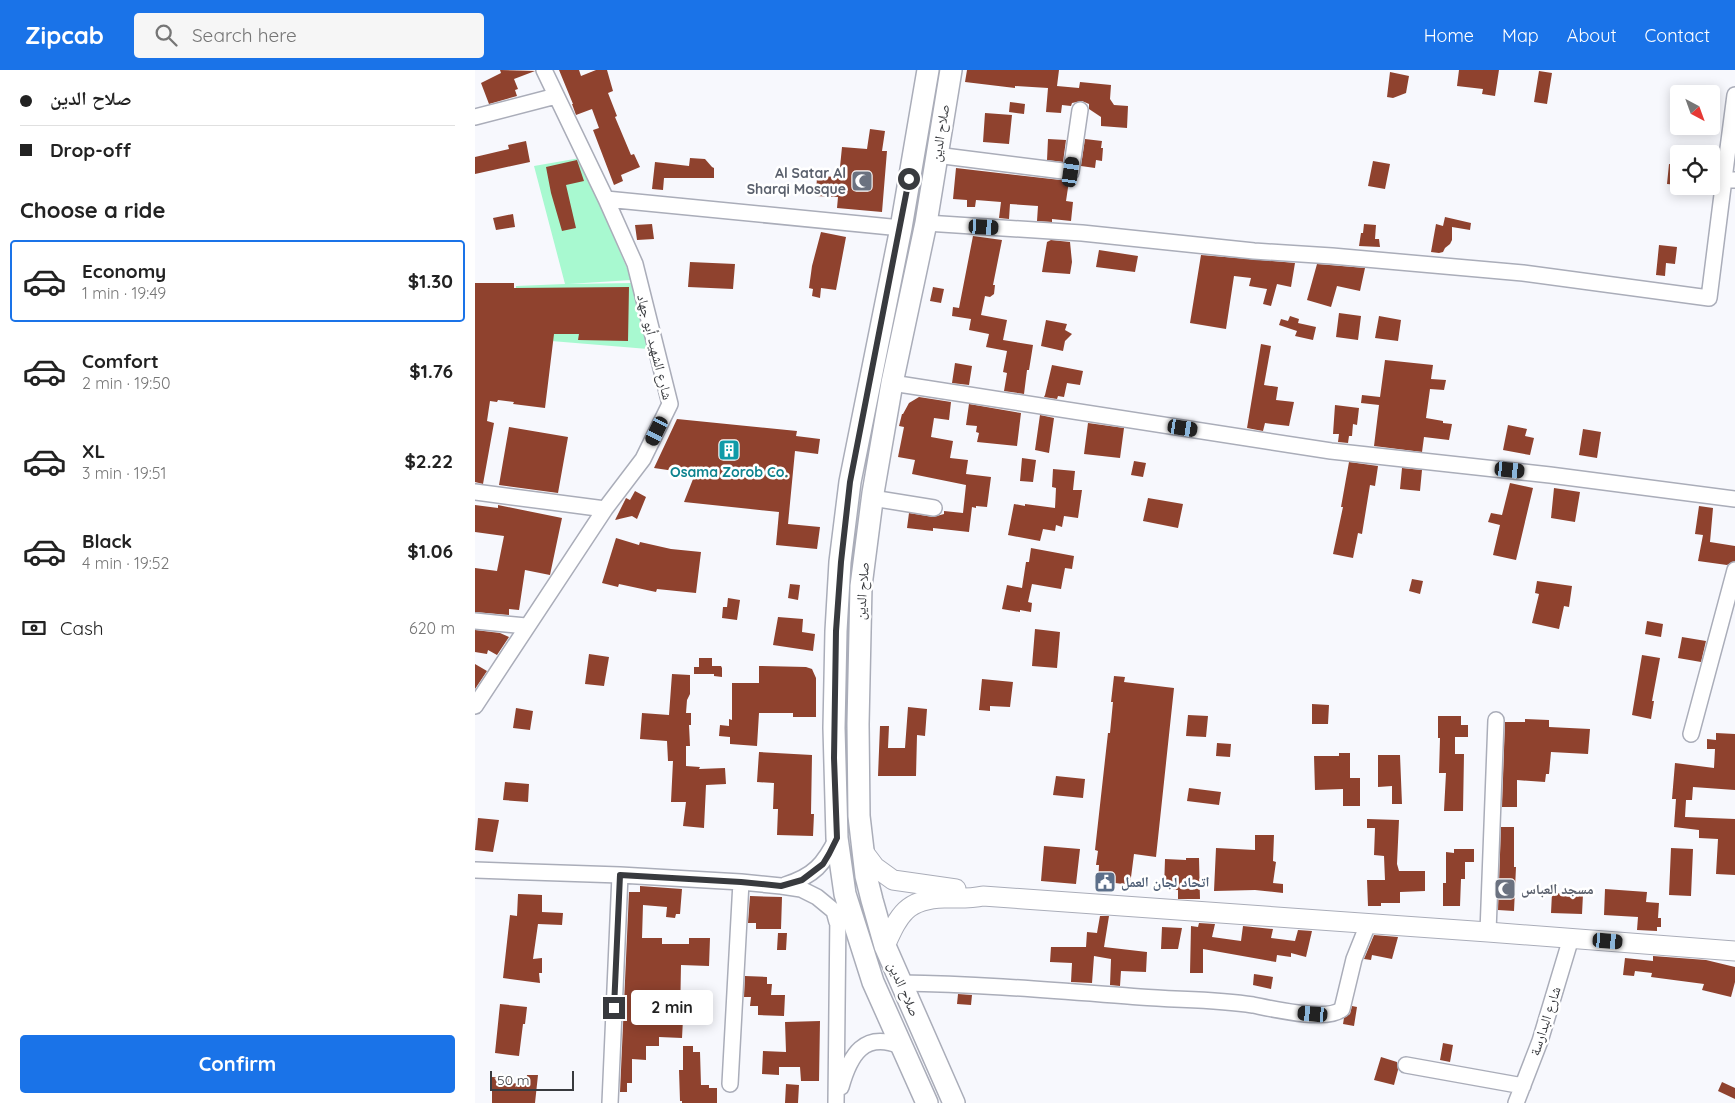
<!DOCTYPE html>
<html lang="en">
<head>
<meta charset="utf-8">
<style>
	body { margin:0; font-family:Quicksand,"Noto Naskh Arabic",sans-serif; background:#f6f6f6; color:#222; height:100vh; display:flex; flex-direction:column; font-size:19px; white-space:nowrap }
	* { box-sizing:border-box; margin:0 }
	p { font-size:16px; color:#767676 }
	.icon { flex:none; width:28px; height:28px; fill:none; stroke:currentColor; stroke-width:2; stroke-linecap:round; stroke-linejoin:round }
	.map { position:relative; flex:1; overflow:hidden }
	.side { display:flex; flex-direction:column; background:#fff; width:475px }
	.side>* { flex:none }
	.guide { display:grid; align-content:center; height:110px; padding:0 20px; background:#fff }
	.needle { width:32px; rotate:139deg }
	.tools { position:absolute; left:1195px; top:15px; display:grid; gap:10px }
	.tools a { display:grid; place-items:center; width:50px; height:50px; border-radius:5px; background:#fff; box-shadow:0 2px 12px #0003; font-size:25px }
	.scale { position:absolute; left:15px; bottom:12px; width:84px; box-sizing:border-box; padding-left:5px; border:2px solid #383a3e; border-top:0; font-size:14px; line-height:18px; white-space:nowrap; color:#383a3e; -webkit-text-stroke:4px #fff; paint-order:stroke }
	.end { position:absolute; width:22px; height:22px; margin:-11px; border:6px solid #383a3e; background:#fff; box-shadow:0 0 0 2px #fff }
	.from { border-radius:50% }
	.bubble { position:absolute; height:35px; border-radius:5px; background:#fff; box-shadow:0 2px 12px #0003; font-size:16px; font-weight:700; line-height:35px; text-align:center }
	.car { position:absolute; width:15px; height:30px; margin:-15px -8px; border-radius:6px; box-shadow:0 0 4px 1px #0007; background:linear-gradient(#222 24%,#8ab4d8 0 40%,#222 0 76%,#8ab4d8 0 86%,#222 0) }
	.guide b { display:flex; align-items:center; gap:18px; height:48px; font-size:19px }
	.guide b+b { border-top:1px solid #e0e0e0 }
	.guide i { width:12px; height:12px; background:#222 }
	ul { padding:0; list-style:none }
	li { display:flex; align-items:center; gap:15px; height:82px; margin:0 10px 8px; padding:0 10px; border:2px solid transparent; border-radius:5px }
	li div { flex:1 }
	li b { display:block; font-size:19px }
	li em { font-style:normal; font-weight:700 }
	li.on { border-color:#1a73e8 }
	li>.icon { width:45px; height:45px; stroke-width:1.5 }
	h2 { padding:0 20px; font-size:22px; line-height:60px }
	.pay { display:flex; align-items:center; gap:12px; height:55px; padding:0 20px; font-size:19px }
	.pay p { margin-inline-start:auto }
	.action { display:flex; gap:10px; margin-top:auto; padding:10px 20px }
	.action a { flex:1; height:58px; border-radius:5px; background:#1a73e8; color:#fff; font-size:20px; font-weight:700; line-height:58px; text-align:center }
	header { display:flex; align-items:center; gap:30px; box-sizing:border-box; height:70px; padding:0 25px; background:#1a73e8; color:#fff }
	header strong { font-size:24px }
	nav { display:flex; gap:28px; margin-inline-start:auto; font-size:18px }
	.search { width:350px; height:45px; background:#f6f6f6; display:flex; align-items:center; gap:12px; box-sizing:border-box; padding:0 18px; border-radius:5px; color:#767676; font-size:19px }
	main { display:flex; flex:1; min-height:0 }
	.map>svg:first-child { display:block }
</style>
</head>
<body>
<header>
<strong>Zipcab</strong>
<div class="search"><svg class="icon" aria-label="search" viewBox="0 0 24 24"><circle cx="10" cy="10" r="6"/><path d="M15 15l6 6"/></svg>Search here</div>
<nav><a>Home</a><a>Map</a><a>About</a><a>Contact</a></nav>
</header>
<main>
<section class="side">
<div class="guide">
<b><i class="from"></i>صلاح الدين</b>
<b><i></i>Drop-off</b>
</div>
<h2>Choose a ride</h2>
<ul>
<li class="on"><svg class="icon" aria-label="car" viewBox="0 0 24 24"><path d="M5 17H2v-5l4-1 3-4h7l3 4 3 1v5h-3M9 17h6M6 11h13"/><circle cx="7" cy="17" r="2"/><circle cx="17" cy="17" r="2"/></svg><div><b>Economy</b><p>1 min · 19:49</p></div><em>$1.30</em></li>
<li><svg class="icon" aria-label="car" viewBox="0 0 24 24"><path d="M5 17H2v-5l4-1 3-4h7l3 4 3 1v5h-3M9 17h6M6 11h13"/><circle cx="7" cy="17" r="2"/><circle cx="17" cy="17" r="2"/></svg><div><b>Comfort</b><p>2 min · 19:50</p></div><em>$1.76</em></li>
<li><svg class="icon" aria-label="car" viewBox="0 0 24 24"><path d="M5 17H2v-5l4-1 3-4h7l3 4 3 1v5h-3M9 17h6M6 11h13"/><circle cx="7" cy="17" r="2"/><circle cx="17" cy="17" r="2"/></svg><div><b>XL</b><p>3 min · 19:51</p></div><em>$2.22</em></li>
<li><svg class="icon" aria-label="car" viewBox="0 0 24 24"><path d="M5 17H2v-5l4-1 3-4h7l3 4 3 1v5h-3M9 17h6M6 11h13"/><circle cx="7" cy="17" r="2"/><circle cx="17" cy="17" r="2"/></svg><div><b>Black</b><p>4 min · 19:52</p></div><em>$1.06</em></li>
</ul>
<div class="pay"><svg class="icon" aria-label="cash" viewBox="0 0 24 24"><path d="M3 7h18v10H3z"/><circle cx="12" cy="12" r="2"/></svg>Cash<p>620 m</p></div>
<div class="action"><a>Confirm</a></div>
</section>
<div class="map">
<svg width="1260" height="1033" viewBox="0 0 1260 1033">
	<rect width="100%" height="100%" fill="#f7f8fd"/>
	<path fill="#a8f9d0" d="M105 88 157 210 93 214 157 213 173 279 40 268 41 216 90 214 59 96Z"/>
	<path fill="#8f422e" d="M25 0 60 1 39 9 43 19 40 20 42 26 14 34 6 13 26 3Z
		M84 0H104L106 6 121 0H132L138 21 133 23 142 46 140 47 156 85 159 84 165 97 146 105 148 111 139 115 118 60 124 58 117 39 101 45 97 34H98Z
		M492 0H584L582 16 604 18 605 12 636 15 635 29 639 35 653 36 652 58 626 56V47L614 39V34L607 31 597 33 596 36 587 35 586 43 571 42 573 18 540 16V18L490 12Z
		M984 0H1024L1020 26 1007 24 1008 19 982 16Z
		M1064 1 1077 3 1072 34 1059 32Z
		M915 2 934 6 931 23 918 28 912 27Z
		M535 32 550 34 549 44 534 42Z
		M510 43 537 45 534 74 508 72Z
		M395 59 410 61 407 81H412L407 142 362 138 363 127 341 126 342 106 364 107 367 77 392 79Z
		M573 69 591 70 588 92 572 90Z
		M610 69 627 71 626 78H628L627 91 621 90 620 98 606 96Z
		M51 71 55 92 0 104V87L34 79 33 75Z
		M215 88 230 89 237 97 239 98V108H189L188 120 177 119 180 92 214 96Z
		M102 90 109 111 91 115 101 158 87 161 76 123 71 97Z
		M898 91 915 94 910 119 893 116Z
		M1194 94 1204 95V115L1192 114Z
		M481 98 594 111 591 131 598 132 596 151 577 149V152L562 151 563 136 535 134 534 149 524 148 526 132 501 130 500 137H492V130L478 129Z
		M38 144 40 157 21 160 18 148Z
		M970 147 996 153 995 160 977 157V170L975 174 970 178 968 182 964 183 956 182 961 154 968 156Z
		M177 154 179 169 162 170 160 155Z
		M889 154 901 155 900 169H904L905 177 884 176 886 163H888Z
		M346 162 371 167 361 220 346 218 345 228 337 226 338 219 334 218 337 196Z
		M498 166 527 170 518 215H520L519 224 515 227 510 226 506 245 532 250 528 270 558 275 554 300H552L549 324 529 321 532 303 528 302 532 281 511 277 514 264 494 260 496 249 477 246 478 237 484 238Z
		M576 170 595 172 597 192 595 204 567 202 572 172Z
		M1184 175 1202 177 1200 194 1191 193 1190 206 1181 205Z
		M624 180 663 186 660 202 621 197Z
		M726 185 820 193 816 217 802 214 796 236 788 234 792 219 774 216 776 208 759 206 751 259 715 253Z
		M215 192 260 194 258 219 213 217Z
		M842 194 890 198 885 221 862 216 856 237 832 230Z
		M0 213H39V218L154 217 153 271 103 270 104 264H79L70 338 38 334 39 332 23 330 22 332 15 331 12 351 19 353 8 414 0 412Z
		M458 217 469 219 466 233 455 231Z
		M864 243 886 246 883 270 861 267Z
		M815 246 824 249 823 253 841 257 838 270 820 266 822 261 804 255 806 249 813 251Z
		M904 246 926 250 923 271 900 268Z
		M571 250 592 254 590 260 597 264 590 271 588 281 566 276Z
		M786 274 796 276 789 315 803 317 801 330 819 332 814 356 790 353 788 361 772 358Z
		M910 290 958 295 956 309 971 310 969 320 955 319 951 348 968 351V353L977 354 974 370 949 367 947 382 899 376 904 335 886 333 887 325 905 327Z
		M480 293 497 296 494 315 477 313Z
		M577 295 608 301 605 315 592 313 589 327 583 326 582 329 569 327 570 325Z
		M444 327 476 332 474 350 459 348 456 367 478 371 475 388 493 390 491 404 516 407 512 437 501 436V438L497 437 494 462 458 458V461L432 458 434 443 458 447 469 444V441L488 443 491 415 437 404 440 390 423 387 429 357 424 356 427 344H428L434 333Z
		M494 334 546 343 542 376 502 372 504 363 501 362 502 356 491 355Z
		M860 335 884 338 882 355 878 354 877 366H874L873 373 863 372 864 364H858Z
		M565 345 579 348 574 383 560 380Z
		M202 349 322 361 321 366 345 369 343 384 320 381 313 454 345 457 342 479 301 475 304 442 209 432 220 404 179 398Z
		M613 353 649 358 645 388 609 384Z
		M1033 355 1052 359 1050 366 1059 368 1055 385 1028 380Z
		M34 357 93 367 83 423 24 415Z
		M1108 359 1126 362 1122 388 1104 385Z
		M547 388 561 390 558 412 545 411Z
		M659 391 671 393 668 407 656 405Z
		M874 392 903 396 900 416 895 415 887 464 883 463 878 488 858 484 868 437H866Z
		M927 398 947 400 945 421 925 419Z
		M578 399 600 401 598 420H607L603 448 589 446 587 457 581 455 580 461 568 459 565 471 533 465 539 434 550 436V434L580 438 581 418 577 417Z
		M1035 413 1058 418 1041 490 1018 485 1025 455 1013 452 1016 443 1027 445Z
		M1079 418 1105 422 1100 452 1076 448Z
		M160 421 171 427 162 449 157 446 140 450 151 428 155 430Z
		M673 428 708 434 703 458 668 451Z
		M0 435 23 438V435L87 448 75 505 50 500 44 540 34 539V545L0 542V498L22 501 29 466 0 462Z
		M1224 436 1238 438 1235 472 1260 476V491L1252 495 1223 491 1228 465 1220 464Z
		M141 468 164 475 165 472 196 479 226 482 221 523 182 519 181 522 144 514 143 517 127 513Z
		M556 478 599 486 597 499 590 498 586 519 557 514 553 532 557 533 556 542 545 540V542L527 539 532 515 547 518 551 492H554Z
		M937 509 948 511 945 524 934 521Z
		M1062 511 1097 516 1094 537 1089 536 1084 559 1057 553 1064 524 1060 523Z
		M315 514 325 515 323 530 313 528Z
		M253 528 265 530 262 550 247 548 248 537H252Z
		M303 547 328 549 327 562 340 564 338 581 298 575Z
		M1172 551 1188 554 1186 567 1170 564Z
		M560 559 585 562 582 598 557 596Z
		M0 560 25 563 34 567 22 585 13 580 12 584 0 582Z
		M1207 567 1231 571 1226 592 1203 588Z
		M114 584 134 587 129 616 110 614Z
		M1167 585 1185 588 1177 631H1179L1176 649 1157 645Z
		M224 588H237V596H246L247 598V607L239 606V604H219V597H224Z
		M0 594 12 601 0 619Z
		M284 596 331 597 337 599 341 608V647H318V643H284L282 676 255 674V667L244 666 245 655 254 656V649L257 650V613H284Z
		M197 604 215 605V624L212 630 211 643H216V655H214L215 676H211V696L225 697 224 699 250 698 251 714 231 715 229 758 208 756 211 732H196L198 691H193L192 671 165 669 167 643 194 645Z
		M639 606 650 607 649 612 699 618 681 787 659 784 655 815 633 812V816L623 815 624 795H621L623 781 620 780 633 663H635L638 632H636Z
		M507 609 538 612 535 637 515 636V641L504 640Z
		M837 634 854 635 853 654H837Z
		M433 637 452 639 450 666 442 665 441 706H403L405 656H414L413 678H430Z
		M41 638 58 641 55 660 38 658Z
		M713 645 733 646 731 667 711 666Z
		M963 646H986V655H993V667H980V684H989L988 741H969L971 703H964L965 668H963Z
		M1050 649 1074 650V657L1115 659 1113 684 1076 682 1074 704H1071L1070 712 1042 710V737H1027L1030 652H1050Z
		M1241 663 1260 664V720L1218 717 1217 730H1211L1210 747 1260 749V805L1241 804 1243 769 1224 768V760L1199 757 1201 729H1197L1200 693 1239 698 1240 679H1232V669L1241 670Z
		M742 673 756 674 755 687 741 686Z
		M284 682 337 685 336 744H339L338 766 302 765 303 739H298L299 713 282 712Z
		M864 683H875V708H885V736H868V719L840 720 839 686H864Z
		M903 685H925L927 734H917V716L903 717Z
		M581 706 610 709 608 728 578 725Z
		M30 712 54 714 53 732 28 730Z
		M714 718 746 722 744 735 712 731Z
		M3 748 24 750 18 782 0 780Z
		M892 749 924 750 922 794 924 801H950V821L925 822V833H906V836H893L892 810H910L909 786 899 785 900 758H892Z
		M1026 757H1039V797H1041L1039 841 1023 840Z
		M780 765H799L798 791 801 792 798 813 808 814V823L780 820 739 821 741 778 780 780Z
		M569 776 605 779 601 814 566 811Z
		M1196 778 1218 779 1216 826 1194 825Z
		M979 779H999V792H990V809H986L985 836H968V813H971V782L979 783Z
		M711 788H724L725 829H703V820L689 819 690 789 711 790Z
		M165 816 207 819 205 844H201L200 848 191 847 192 837 168 835 167 868H187V874H214V868H235L234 896 206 895 205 949H208L207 968 184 967V976H171V990L157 989V1013H152V1022H145L154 822H165Z
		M1130 819 1172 822 1171 832 1184 833 1183 848H1186V857H1182V861L1162 860 1163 847 1129 845Z
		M1077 823 1108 824 1107 844 1076 843Z
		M43 824 67 825V842L88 843 87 855 63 854 58 889 67 888V903H64L65 913 28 908 35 845 42 846Z
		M275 826 307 827 306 859H281V853H273Z
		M625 846H634L629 877 672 882 671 902 646 901 645 916 635 915 636 889 619 886 617 913 596 912 597 893 575 892 576 877H611L612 862 622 863Z
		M724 853 740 854 737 867 766 871 768 856 798 859 796 868 820 871 823 860 837 861 831 887 816 883V887L802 885 801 892 728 879V903H715L716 856 723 857Z
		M687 857 707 858 703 879H686Z
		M303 863H312L311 880H302Z
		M899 865 923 867 917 889 897 885 896 890 889 889Z
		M1178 886 1231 890 1260 897V912L1256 927 1227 920 1229 914 1176 907 1177 903 1160 901 1159 906 1148 905 1150 888 1178 891Z
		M779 904 798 907 796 919 778 915Z
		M270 906 292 907V914H297L296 925H310L309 946 283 945V936H275L276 927H269Z
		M483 924 497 925 496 935 482 934Z
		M25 934 52 937 50 954H48L44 986 20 983Z
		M877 936 882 937 879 956 868 954 869 948 875 944Z
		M345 951 344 1011H326L325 997H304V1005L287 1004 288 981 311 982 310 952Z
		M968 973 978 975 975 992 965 990Z
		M208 976H218V982H225L226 1015H234V1018H242V1033H207V1031H205L204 1000H208Z
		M906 987 922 992 923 1000 919 1015 899 1010Z
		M52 1005H63L60 1033H17V1021H16L17 1007 34 1008V1013L51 1014Z
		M1247 1012 1260 1018V1029L1243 1021Z
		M311 1014 324 1015 323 1033H310Z"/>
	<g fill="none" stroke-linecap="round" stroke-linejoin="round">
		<g stroke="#aaadb9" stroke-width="18">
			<path id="minor" d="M0 47 81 26
				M461 85 596 102 605 40
				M1249 109 1260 25
				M131 129 426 158
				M451 153 607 163 779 181 857 186 1048 203 1234 228 1249 109 1260 110
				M417 313 856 381 1075 405 1260 429
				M0 422 130 439
				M397 428 459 438
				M0 551 51 556
				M0 636 130 439 168 389 195 334 160 194 131 129 69 0
				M1216 664 1260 500
				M0 800 145 805 266 812 306 816 326 819 342 827 359 841 362 852
				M310 815C339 806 349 794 362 768
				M1013 862 1021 650
				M426 913C506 914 585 921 665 927 703 930 741 929 778 935 798 939 852 952 867 939L879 889 893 854
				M931 995 1048 1016
				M255 1014 266 812
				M366 1017C375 985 389 961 425 976
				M135 1033 145 805
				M361 1033 363 842
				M1041 1033 1065 971 1096 868"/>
		</g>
		<g stroke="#aaadb9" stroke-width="21">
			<path id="major" d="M388 781 400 797 418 810 481 819
				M410 876C424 845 431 829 469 828 482 828 495 829 508 826L1013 862 1260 881"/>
		</g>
		<g stroke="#aaadb9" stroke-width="24">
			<path id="highway" d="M476 0 451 153 417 313 398 423 386 516 383 654 384 746 391 806 397 830 410 876 479 1033
				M452 1033 398 912 370 824 362 768 359 658 361 561 365 492 375 412 426 158 453 0"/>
		</g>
		<use href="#minor" stroke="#fff" stroke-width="15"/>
		<use href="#major" stroke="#fff" stroke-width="19"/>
		<use href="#highway" stroke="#fff" stroke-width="21"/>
	</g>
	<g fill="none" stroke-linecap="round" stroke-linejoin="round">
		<path stroke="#383a3e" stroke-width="6" d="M139 938 145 805 266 812 306 816 327 810 348 794 354 784 362 768 359 688 361 561 366 492 375 412 434 109"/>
	</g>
	<defs>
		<g id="mosque-square" transform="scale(1.125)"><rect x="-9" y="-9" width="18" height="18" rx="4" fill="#6b7280" stroke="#fff"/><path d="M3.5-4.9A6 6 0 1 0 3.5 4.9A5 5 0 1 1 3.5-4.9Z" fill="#fff"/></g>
		<g id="building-square" transform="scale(1.125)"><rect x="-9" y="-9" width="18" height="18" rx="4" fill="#0f9aa8" stroke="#fff"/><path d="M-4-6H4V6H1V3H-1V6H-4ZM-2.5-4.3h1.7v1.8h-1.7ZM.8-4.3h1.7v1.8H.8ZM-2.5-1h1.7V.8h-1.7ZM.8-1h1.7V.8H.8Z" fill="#fff"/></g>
		<g id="civic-square" transform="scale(1.125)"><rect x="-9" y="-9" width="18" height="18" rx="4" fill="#5c6f8a" stroke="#fff"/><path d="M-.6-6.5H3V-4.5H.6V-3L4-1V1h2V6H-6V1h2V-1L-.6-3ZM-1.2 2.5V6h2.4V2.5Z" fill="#fff"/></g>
	</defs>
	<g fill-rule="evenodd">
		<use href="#mosque-square" x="387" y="111"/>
		<use href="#building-square" x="254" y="380"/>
		<use href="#civic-square" x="630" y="812"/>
		<use href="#mosque-square" x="1030" y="819"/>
	</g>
	<g text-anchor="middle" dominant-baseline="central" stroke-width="5" stroke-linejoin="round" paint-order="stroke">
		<g font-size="14" fill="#383a3e" stroke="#fff">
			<text transform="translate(465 63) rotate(-81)">صلاح الدين</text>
			<text transform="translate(180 277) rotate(76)">شارع الشهيد أبو جهاد</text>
			<text transform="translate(387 521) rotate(-86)">صلاح الدين</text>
			<text transform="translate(429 919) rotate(66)">صلاح الدين</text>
			<text transform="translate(1070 951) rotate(-72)">شارع البدارسة</text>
		</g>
		<g font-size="14" font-weight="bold" fill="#5b616d" stroke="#fff" text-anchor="end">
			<text x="371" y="103">Al Satar Al<tspan x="371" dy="16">Sharqi Mosque</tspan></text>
			<text x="1046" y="819" text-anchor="start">مسجد العباس</text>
		</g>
		<g font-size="14" font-weight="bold" fill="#0d838f" stroke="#fff">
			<text x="254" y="402">Osama Zorob Co.</text>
		</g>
		<g font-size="14" font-weight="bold" fill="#4e5e75" stroke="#fff" text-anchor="start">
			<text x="646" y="812">اتحاد لجان العمل</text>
		</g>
	</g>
</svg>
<div class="tools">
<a><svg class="needle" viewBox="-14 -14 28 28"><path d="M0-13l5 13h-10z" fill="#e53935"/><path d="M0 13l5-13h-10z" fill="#767676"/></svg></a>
<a><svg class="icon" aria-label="locate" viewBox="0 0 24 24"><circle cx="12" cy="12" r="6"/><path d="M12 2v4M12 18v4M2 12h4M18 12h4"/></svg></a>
</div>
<div class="scale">50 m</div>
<i class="end from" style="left:434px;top:109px"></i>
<i class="end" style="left:139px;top:938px"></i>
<div class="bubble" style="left:156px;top:920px;width:82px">2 min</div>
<i class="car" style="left:596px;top:102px;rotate:8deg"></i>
<i class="car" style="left:509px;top:157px;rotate:93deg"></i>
<i class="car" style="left:708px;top:358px;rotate:99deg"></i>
<i class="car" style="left:182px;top:361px;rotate:206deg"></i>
<i class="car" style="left:1035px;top:400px;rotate:96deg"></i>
<i class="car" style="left:1133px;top:871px;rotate:95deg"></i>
<i class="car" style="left:838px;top:944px;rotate:275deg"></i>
</div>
</main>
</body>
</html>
